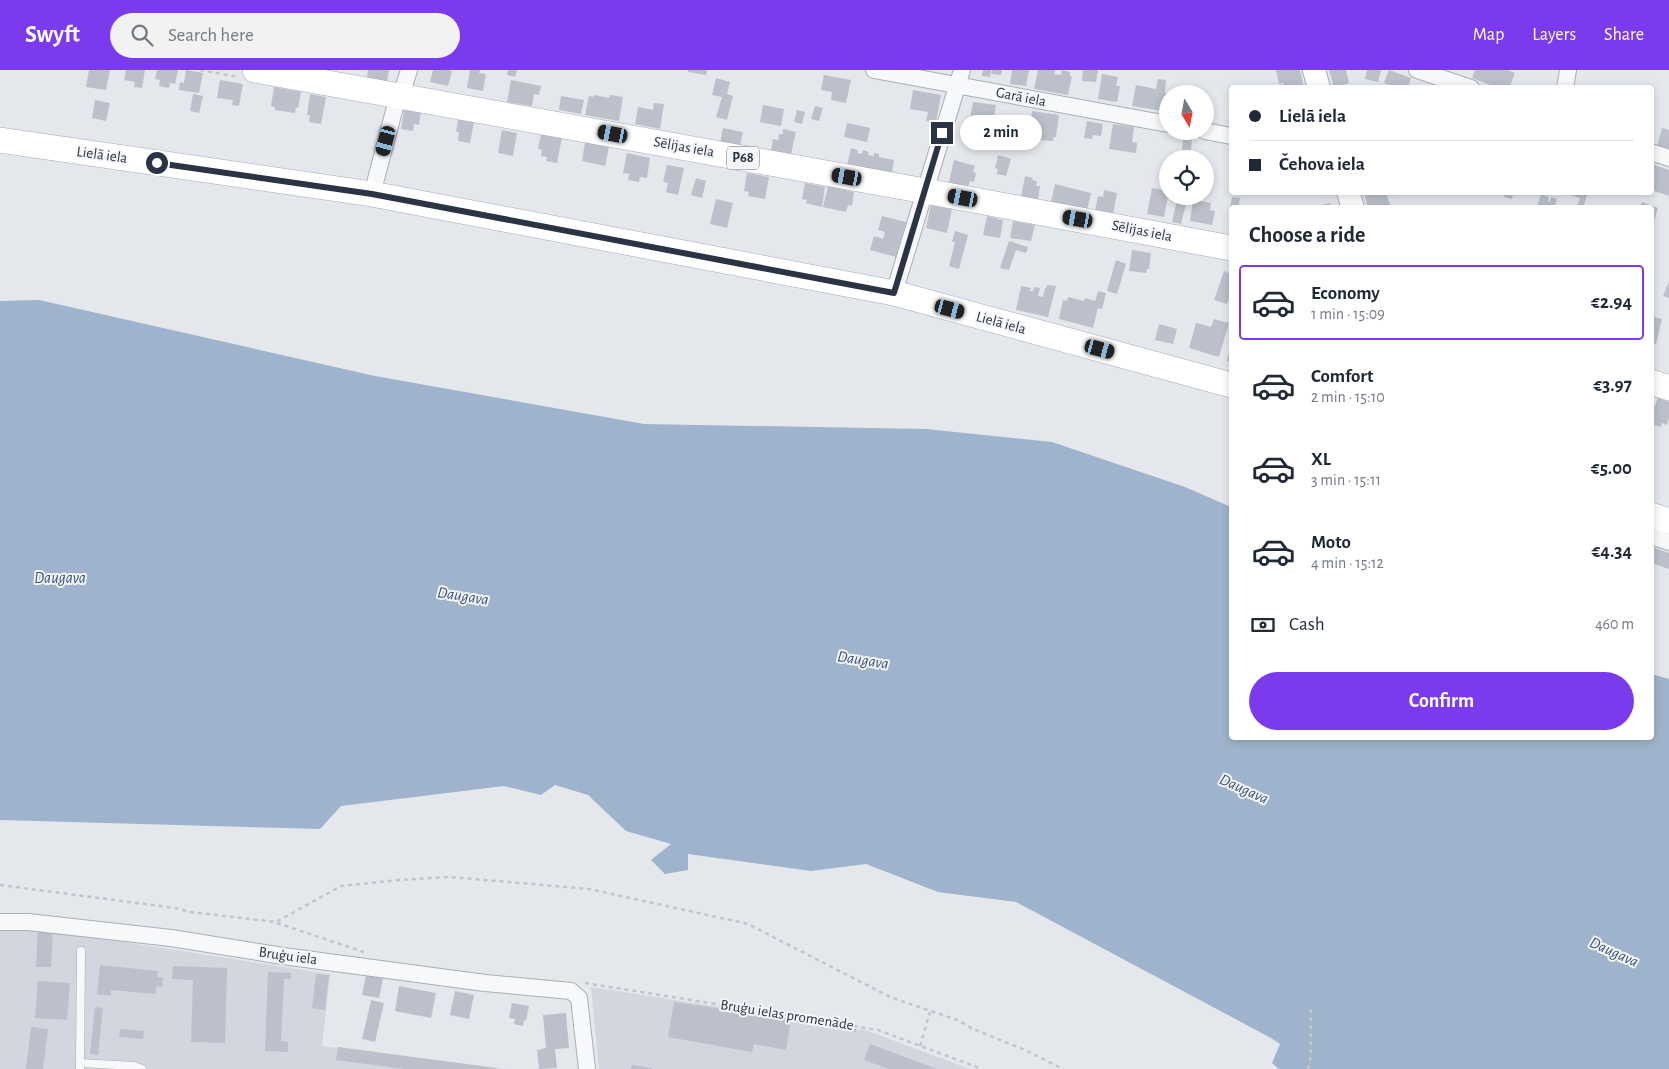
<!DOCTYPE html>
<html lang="en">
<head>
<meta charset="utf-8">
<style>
	body { margin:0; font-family:"Alegreya Sans",sans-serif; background:#f2f2f3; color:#1f2937; height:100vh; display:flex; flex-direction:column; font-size:19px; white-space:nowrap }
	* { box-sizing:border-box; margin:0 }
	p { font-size:16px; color:#747a83 }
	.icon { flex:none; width:28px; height:28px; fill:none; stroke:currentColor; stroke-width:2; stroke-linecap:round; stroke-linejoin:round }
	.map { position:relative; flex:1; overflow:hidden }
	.details { position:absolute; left:1229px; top:135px; width:425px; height:535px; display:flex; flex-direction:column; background:#fff; border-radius:5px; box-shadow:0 2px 8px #0003 }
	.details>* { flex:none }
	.hud { position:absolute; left:1229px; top:15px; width:425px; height:110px; border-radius:5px; box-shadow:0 2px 8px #0003; display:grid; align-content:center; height:110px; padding:0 20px; background:#fff }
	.needle { width:32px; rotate:170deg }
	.fabs { position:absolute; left:1159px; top:15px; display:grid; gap:10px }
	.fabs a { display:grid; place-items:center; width:55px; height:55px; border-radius:50%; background:#fff; box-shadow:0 2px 8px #0003; font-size:25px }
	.end { position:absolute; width:22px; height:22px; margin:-11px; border:6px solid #2b3445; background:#fff; box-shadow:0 0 0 2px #fff }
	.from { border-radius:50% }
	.bubble { position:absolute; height:35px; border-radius:18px; background:#fff; box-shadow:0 2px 8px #0003; font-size:16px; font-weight:700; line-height:35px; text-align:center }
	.car { position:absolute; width:15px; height:30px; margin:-15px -8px; border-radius:6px; box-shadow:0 0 4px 1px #0007; background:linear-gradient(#222 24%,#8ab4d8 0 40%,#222 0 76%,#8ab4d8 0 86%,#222 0) }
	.hud b { display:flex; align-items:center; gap:18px; height:48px; font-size:19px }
	.hud b+b { border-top:1px solid #e0e1e3 }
	.hud i { width:12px; height:12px; background:#1f2937 }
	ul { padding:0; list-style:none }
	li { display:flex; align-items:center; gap:15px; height:75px; margin:0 10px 8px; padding:0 10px; border:2px solid transparent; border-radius:5px }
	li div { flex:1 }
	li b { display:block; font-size:19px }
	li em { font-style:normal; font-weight:700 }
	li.active { border-color:#7c3aed }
	li>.icon { width:45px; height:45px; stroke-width:1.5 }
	h2 { padding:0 20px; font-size:22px; line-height:60px }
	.pay { display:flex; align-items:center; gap:12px; height:55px; padding:0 20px; font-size:19px }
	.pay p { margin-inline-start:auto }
	.cta { display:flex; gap:10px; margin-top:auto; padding:10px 20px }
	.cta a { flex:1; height:58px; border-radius:30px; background:#7c3aed; color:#fff; font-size:20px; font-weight:700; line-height:58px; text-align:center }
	header { display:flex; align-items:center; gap:30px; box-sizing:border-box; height:70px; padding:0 25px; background:#7c3aed; color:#fff }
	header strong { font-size:24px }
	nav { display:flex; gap:28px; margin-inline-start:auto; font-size:18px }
	.search { width:350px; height:45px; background:#f2f2f3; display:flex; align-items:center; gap:12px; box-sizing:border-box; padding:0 18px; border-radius:28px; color:#747a83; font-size:19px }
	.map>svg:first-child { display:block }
</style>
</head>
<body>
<header>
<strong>Swyft</strong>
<div class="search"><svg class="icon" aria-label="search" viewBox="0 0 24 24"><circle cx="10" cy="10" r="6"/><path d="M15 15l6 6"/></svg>Search here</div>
<nav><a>Map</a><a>Layers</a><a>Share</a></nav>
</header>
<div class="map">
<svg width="1669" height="999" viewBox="0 0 1669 999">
	<rect width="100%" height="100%" fill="#e4e7ec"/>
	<path fill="#d2d6de" d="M0 856 27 857 330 904 322 976 505 999H0Z
		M591 917 792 948 856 959 859 960 860 958 970 999H599Z"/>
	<path fill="#9fb4cc" d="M39 230 375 306 644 354 926 359 1052 372 1185 417 1231 437V668H1651V604L1669 609V999H1279L1272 993 1280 974 1271 968 1016 832 938 822 866 794 811 801 688 784V800L665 804 651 790 671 774 626 761 588 725 555 715 541 725 504 716 341 736 320 759 0 750V231Z"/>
	<path fill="#bbc0ca" d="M89 0H110L106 20 86 17Z
		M126 0H145L142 18 134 17 135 12 124 10Z
		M157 0H178L175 14 170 13 169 18 159 16 160 10 155 9Z
		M186 0 203 3 199 23 179 20 180 12 184 13Z
		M368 0H389L387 12 367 8Z
		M433 0H449L452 1 448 16 430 12Z
		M470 0H480L479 3 486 4 483 21 467 18Z
		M508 0H517L515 7 507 5Z
		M688 0H707L706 5 688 2Z
		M983 0H991L990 7 982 6Z
		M992 0H1002L1001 5 991 4Z
		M1012 0H1029L1026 16 1010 14Z
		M1038 0H1055L1054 4 1061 5 1062 0 1070 2V6H1072L1068 25 1034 19Z
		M1083 0H1098L1096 12 1082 11Z
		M1276 0H1300L1304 18H1285L1283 13 1279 14Z
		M1329 0H1346L1349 13 1334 17Z
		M1367 0H1381L1378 12 1365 9Z
		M1389 0 1411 8 1408 18H1389L1390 15 1384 13Z
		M1475 0H1507L1515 3 1509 18H1498L1472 8Z
		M1102 4 1118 7 1116 16H1120L1117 32 1098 29Z
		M824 5 851 10 846 33 831 30 832 22 821 20Z
		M716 8 730 12 727 24 733 26 727 50 716 47 722 27 712 25Z
		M1158 9 1166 10 1165 23H1168V42L1132 36 1136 15 1156 19Z
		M220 10 243 14 239 36 232 35 233 30 217 28Z
		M511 10 541 16 539 25 534 24 532 36 507 32Z
		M274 17 301 22 298 38 296 37 295 43 275 40V37L271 36Z
		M913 20 941 25 936 52 926 51 928 42 910 39Z
		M193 24 203 26 199 43 190 41Z
		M310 24 326 27 321 54 309 52 310 45H307Z
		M594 25 609 28 610 25 623 27 619 51 585 45 589 26 593 27Z
		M561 26 584 30 581 44 559 40Z
		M95 30 110 33 106 51 92 48Z
		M973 32 996 35 992 58 969 55Z
		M654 33 664 34 660 59 635 54 638 37 653 40Z
		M763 35 784 39 781 56 760 52Z
		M815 36 823 38 819 51 811 49Z
		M404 40 421 42 419 55 414 54 413 61 401 59Z
		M797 40 805 42 802 54 794 52Z
		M1032 41 1059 45 1056 67H1054L1053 71 1040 70 1041 61 1030 59Z
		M458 49 474 52 470 73 458 71 459 62H456Z
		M1087 51 1103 54 1101 66 1093 65 1092 69 1084 68Z
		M847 53 870 58 867 72 844 67Z
		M1113 54 1134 57 1132 72 1137 73 1136 83 1109 79Z
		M723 58 743 62 740 76 720 73Z
		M1662 58 1669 60V80L1657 76Z
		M783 59 796 62 791 84 771 80 773 69 778 70 779 64H783Z
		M502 60 517 63 513 86 498 83Z
		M541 64 562 67 557 93 546 91 547 87 541 86 542 80 538 79Z
		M1183 68 1192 69 1191 81 1182 80Z
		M585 72 609 77 605 96 582 91Z
		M851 78 858 80 857 83 862 84 863 80 869 82 868 85 874 86V83L879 84V87L894 90 892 103 847 95Z
		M627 83 650 88 647 108 640 107 639 112 628 110 629 104 623 103Z
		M998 85 1011 89 1006 106 997 104 998 99 995 98Z
		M954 90 975 96 973 102 976 103 974 112 970 111 968 117 949 112Z
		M1652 94 1669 100V126L1651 120Z
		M667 95 684 98 678 125 666 122 668 113 663 112Z
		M747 103 769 107 765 129 748 126 749 122 744 121Z
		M1025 106 1033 108 1032 110 1037 111 1036 116H1040L1038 130 1021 127Z
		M696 108 706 111 702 128 691 125Z
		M805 113 825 117 822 137 806 133 807 130 802 129Z
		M1055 114 1091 123 1087 140 1051 132Z
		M828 116 854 122 852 136 848 135 846 142 823 137Z
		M1152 118 1168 121V126L1164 147 1147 144Z
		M1104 120 1117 123 1113 144 1095 141 1098 126 1103 127Z
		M1364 122H1386L1391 138H1368Z
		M1505 122H1513L1512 129 1504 127Z
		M1571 122H1588L1583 138 1577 137 1580 128 1570 125Z
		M1541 124 1549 127 1548 131 1550 132 1551 127 1557 129 1555 135 1563 138H1537Z
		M1178 126H1188L1181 154 1172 152Z
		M1232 127 1240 128 1238 138H1230Z
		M716 129 733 133 727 158 710 154Z
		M1193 130 1211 133 1210 140 1215 141 1212 155 1190 151Z
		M1642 132 1658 138 1652 157 1651 138H1640Z
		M1330 133 1331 138H1314V137Z
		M931 135 952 139 947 163 926 158Z
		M882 146 906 152 896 187 870 180 874 166 883 169 885 162 878 160Z
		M987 146 1003 150 1000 168 983 165Z
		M1013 151 1035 155 1031 171 1010 168Z
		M955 161 968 165 959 199 949 196 955 172H952Z
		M1009 171 1028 177 1026 183 1016 180 1009 200 1000 198Z
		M1132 180 1151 183 1149 199H1147L1146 203 1129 201Z
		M1116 190 1126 194 1117 224 1107 221Z
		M1224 201 1231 204V222L1227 234 1214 230Z
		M1669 212V228L1663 226Z
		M1048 215 1056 216 1048 247 1016 240 1021 216 1031 218 1030 221H1033L1034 217 1040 218 1038 226 1043 227 1045 219Z
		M1098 221 1106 223 1102 239 1098 238 1093 258 1059 249 1063 230 1067 231 1068 227 1084 231 1085 228 1095 231Z
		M1651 246 1662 249 1656 274 1651 273Z
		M1214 249 1229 253 1219 287 1189 278 1196 253 1211 257Z
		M1159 254 1177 259 1173 274 1155 270Z
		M1231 275V292L1227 291Z
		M1658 328 1669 332V348L1667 355 1662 353 1661 357 1651 354V345Z
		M1652 477 1669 483V499L1651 493Z
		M38 859H53L51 897H36Z
		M100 895 158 901 157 907 163 908 162 917 156 916V924L111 920V926L97 924Z
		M173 896 227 898 225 973 191 972 193 910 172 909Z
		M268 902 291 903V909H284L281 971 288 972V982L265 981Z
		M316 904 329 905 325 940 312 938Z
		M366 905 383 908 379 928 362 925Z
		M38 911 70 913 67 950 35 948Z
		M399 916 436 923 431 948 395 941Z
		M455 921 474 925 469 949 450 945Z
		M371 930 384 933 375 972 362 969Z
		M674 932 791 949 786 980 754 974 752 982 668 967Z
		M512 933 529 936 526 951 524 950 523 956 514 954 515 949 509 948Z
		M95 937 103 938 98 985 90 984Z
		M566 943 569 978 555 979 557 998 539 999 537 980 546 978 543 945Z
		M794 948 856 959V962L794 952Z
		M31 957 48 959 43 999H26Z
		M120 959 144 961 143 969 119 967Z
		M870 974 937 999H889L864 990Z
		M338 977 496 998V999H405L336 990Z
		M632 995 652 998V999H631Z"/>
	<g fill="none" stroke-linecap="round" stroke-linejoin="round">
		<g stroke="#a9aeb7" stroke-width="9">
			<path id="lane" d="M80 993 134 996 142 999
				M80 999 81 881"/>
		</g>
		<g stroke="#a9aeb7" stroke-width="18">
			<path id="street" d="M874 0 1168 54
				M1417 0 1471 18
				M1565 18 1568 0
				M1205 61 1231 66
				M1651 82 1669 88
				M372 124 398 26 404 16 409 0
				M894 223 962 0
				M1651 466 1669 472
				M0 852H28L171 868 283 886 485 913 571 921 579 928 587 999"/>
		</g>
		<g stroke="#a9aeb7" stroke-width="24">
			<path id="secondary" d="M1314 0 1319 18
				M1348 122 1353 138"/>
		</g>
		<g stroke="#a3abb8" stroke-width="26">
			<path id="primary" d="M255 0 925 121 1231 178
				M0 70 372 124 894 223 1231 315
				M1651 312 1669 318
				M1651 445 1669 451"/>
		</g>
		<path stroke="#c2c5cb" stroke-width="2.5" stroke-dasharray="4 4" stroke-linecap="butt" d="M200 0 239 7
			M0 815 175 838 190 842 276 852 341 816 399 810 450 807 589 819 744 853 752 856 890 927 960 951 971 958 1025 980 1063 999
			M277 853 364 882
			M585 913 878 960 982 999
			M920 976 930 942
			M1308 999 1311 986V937"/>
		<use href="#lane" stroke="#f7f8fa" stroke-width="8"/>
		<use href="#street" stroke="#f7f8fa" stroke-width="16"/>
		<use href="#secondary" stroke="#fff" stroke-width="22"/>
		<use href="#primary" stroke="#fff" stroke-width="25"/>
	</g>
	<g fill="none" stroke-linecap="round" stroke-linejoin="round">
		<path stroke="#2b3445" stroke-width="6" d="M157 93 372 124 894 223 942 63"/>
	</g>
	<g text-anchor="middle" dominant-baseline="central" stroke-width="4" stroke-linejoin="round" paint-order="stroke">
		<rect fill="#f4f6f9" stroke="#676e7b" stroke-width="1" x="727" y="76.5" width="32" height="23" rx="4"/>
		<g font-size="14" font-weight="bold" fill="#2b3445">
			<text x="743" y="88">P68</text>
		</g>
		<g font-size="15" fill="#2b3445" stroke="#f4f6f9">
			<text transform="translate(1021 27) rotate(11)">Garā iela</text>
			<text transform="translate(684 77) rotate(10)">Sēlijas iela</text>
			<text transform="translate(102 85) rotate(8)">Lielā iela</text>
			<text transform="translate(1142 161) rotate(11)">Sēlijas iela</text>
			<text transform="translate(1001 253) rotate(15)">Lielā iela</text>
			<text transform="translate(288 886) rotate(8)">Bruģu iela</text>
			<text transform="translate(787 945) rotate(9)">Bruģu ielas promenāde</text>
		</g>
		<g font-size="16" font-style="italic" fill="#34527a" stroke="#f4f6f9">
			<text x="60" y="508">Daugava</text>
			<text transform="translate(463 526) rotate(9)">Daugava</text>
			<text transform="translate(863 590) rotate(9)">Daugava</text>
			<text transform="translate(1244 719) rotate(24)">Daugava</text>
			<text transform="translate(1614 882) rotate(24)">Daugava</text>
		</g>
	</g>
</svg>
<div class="fabs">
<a><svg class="needle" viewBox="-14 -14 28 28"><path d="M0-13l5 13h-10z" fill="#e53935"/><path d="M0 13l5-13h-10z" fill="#747a83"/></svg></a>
<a><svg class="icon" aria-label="locate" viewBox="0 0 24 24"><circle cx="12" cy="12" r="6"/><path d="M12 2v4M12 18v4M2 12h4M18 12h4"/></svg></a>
</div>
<i class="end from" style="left:157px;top:93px"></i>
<i class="end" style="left:942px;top:63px"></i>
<div class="bubble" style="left:960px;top:45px;width:82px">2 min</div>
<i class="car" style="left:613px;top:64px;rotate:281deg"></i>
<i class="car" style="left:386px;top:71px;rotate:195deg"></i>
<i class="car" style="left:847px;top:107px;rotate:280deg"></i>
<i class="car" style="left:963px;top:128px;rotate:281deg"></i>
<i class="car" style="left:1078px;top:149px;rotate:280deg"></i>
<i class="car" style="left:950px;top:239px;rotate:105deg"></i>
<i class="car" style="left:1100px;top:279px;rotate:105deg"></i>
<div class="hud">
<b><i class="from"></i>Lielā iela</b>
<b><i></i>Čehova iela</b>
</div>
<section class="details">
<h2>Choose a ride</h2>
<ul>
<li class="active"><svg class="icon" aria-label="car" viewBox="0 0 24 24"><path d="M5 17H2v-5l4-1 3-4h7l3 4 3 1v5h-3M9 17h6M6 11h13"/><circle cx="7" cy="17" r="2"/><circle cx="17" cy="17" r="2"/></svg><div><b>Economy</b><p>1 min · 15:09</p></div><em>€2.94</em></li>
<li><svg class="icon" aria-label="car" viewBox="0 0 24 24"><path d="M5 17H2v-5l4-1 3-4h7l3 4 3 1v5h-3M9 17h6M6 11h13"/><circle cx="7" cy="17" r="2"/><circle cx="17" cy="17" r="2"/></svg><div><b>Comfort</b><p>2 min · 15:10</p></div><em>€3.97</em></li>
<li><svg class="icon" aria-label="car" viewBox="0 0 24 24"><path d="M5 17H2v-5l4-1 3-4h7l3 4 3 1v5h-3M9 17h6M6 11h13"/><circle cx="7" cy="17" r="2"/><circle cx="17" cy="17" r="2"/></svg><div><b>XL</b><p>3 min · 15:11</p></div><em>€5.00</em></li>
<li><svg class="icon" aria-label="car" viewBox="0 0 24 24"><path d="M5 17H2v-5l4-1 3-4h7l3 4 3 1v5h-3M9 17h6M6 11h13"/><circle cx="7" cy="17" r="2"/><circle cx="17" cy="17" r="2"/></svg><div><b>Moto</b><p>4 min · 15:12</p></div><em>€4.34</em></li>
</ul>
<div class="pay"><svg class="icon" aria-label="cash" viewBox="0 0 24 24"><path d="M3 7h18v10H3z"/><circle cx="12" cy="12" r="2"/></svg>Cash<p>460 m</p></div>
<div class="cta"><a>Confirm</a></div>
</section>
</div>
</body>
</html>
